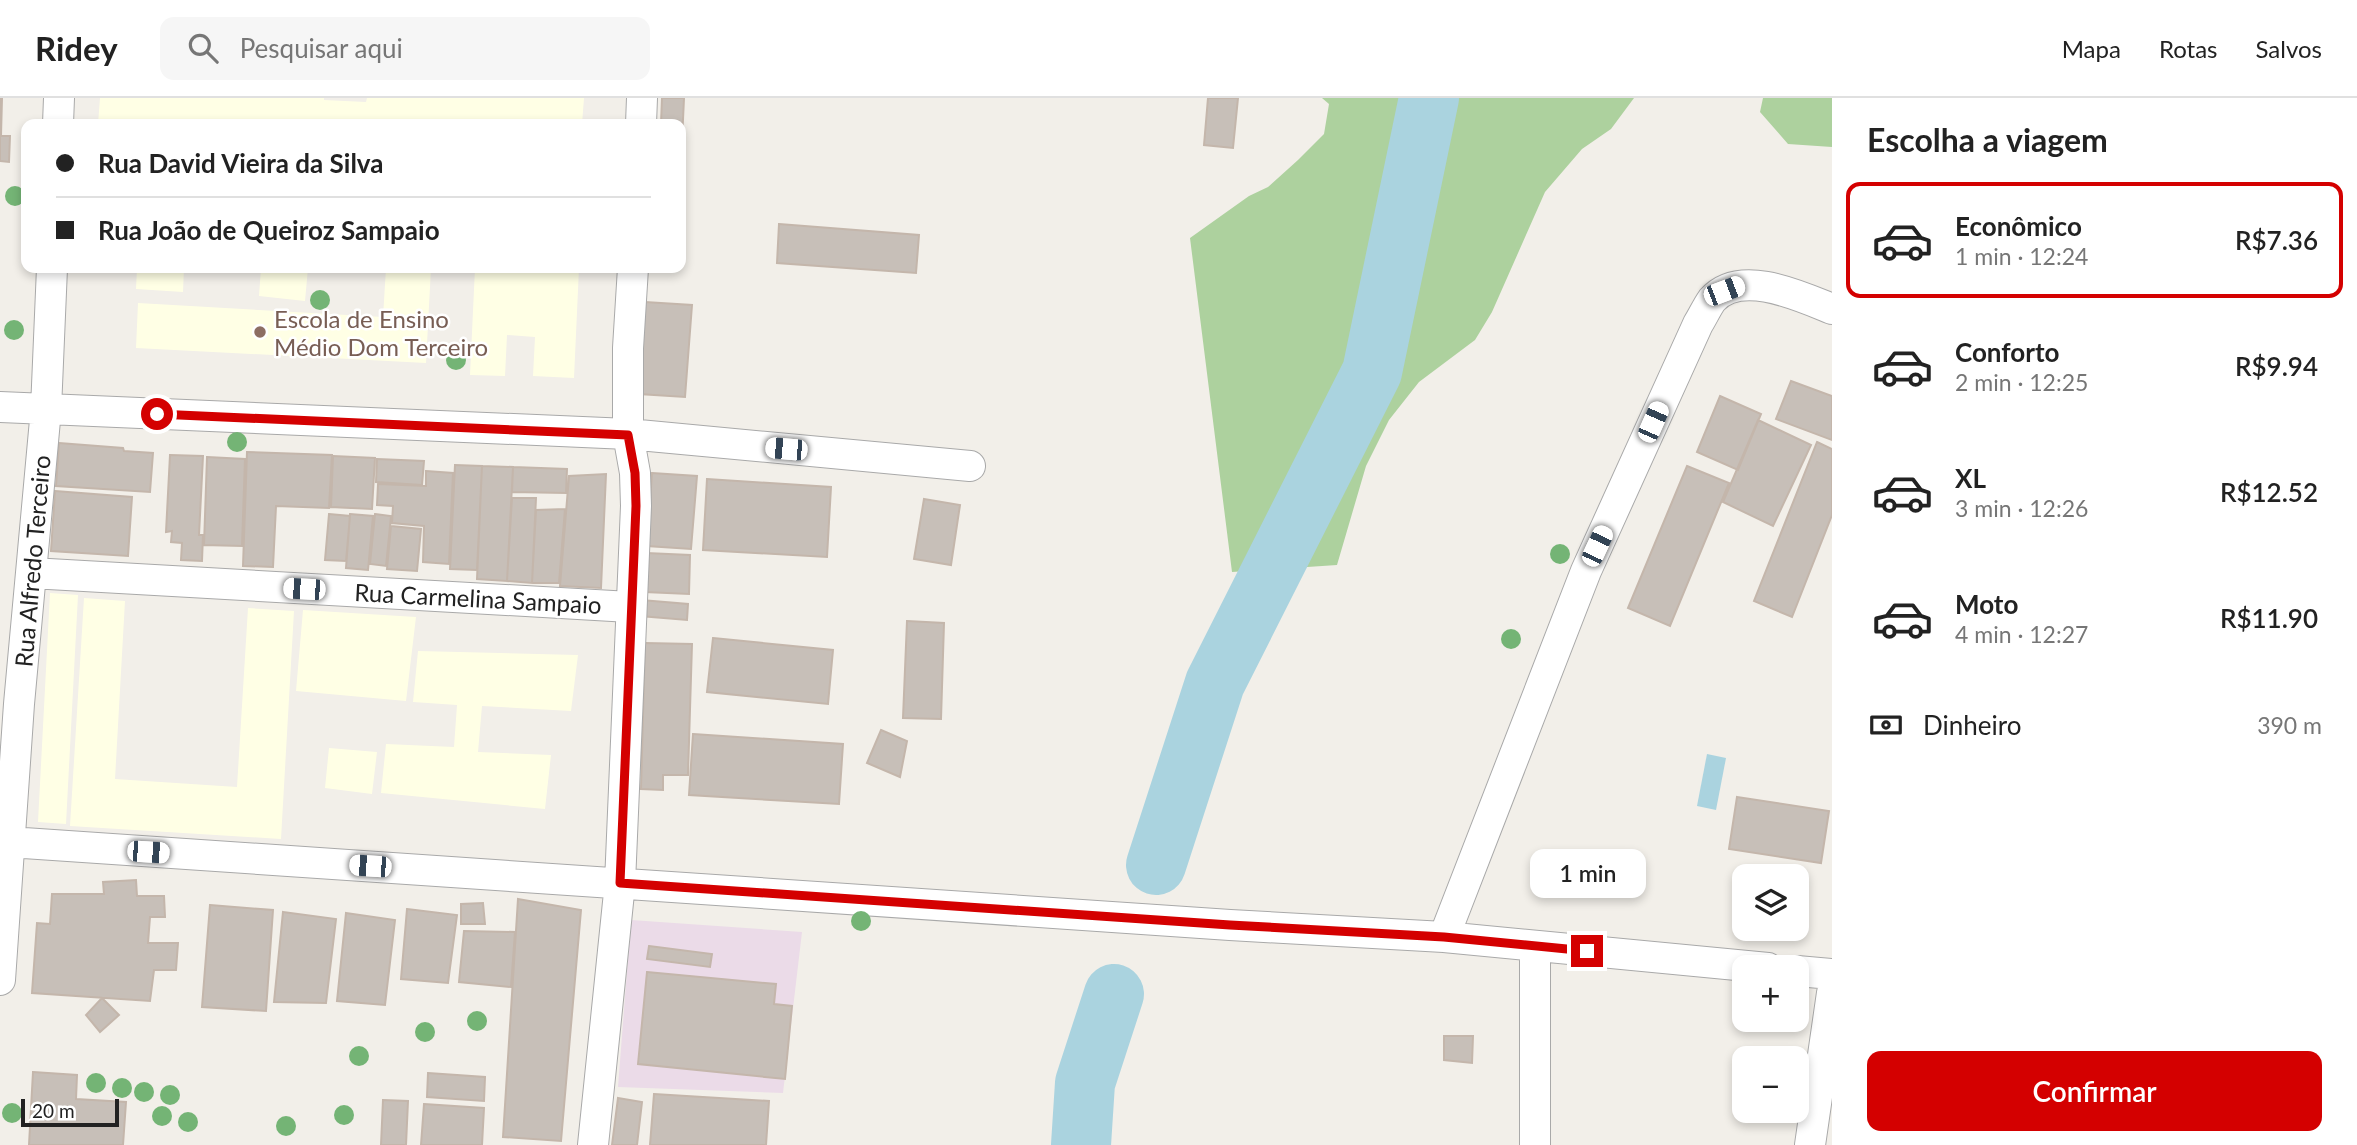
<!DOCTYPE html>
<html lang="pt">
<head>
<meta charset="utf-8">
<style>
	body { margin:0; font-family:Lato,sans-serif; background:#f6f6f6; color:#222; height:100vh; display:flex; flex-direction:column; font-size:26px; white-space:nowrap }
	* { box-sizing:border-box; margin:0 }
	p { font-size:23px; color:#767676 }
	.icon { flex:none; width:38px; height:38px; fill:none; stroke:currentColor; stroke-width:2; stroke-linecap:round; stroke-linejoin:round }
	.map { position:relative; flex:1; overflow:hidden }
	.sheet { display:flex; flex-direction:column; background:#fff; width:525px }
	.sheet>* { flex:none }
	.top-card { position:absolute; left:21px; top:21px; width:665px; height:154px; border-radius:14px; box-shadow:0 4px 10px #0003; display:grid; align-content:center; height:154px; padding:0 35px; background:#fff }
	.fabs { position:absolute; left:1732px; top:766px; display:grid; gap:14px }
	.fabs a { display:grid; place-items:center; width:77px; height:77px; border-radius:14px; background:#fff; box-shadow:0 4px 10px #0003; font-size:35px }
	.scale { position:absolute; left:21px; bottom:18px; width:98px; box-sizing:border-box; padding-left:7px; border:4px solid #222; border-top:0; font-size:19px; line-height:24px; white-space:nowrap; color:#222; -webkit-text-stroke:5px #fff; paint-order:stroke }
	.end { position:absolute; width:32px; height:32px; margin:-16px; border:9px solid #d40000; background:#fff; box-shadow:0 0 0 4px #fff }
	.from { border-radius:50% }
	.bubble { position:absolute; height:49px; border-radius:14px; background:#fff; box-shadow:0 4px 10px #0003; font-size:23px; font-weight:600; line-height:49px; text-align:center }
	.car { position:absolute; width:21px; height:42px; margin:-21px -10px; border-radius:9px; box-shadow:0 0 5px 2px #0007; background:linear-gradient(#fff 24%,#345 0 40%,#fff 0 76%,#345 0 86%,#fff 0) }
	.top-card b { display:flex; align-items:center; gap:24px; height:66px; font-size:26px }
	.top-card b+b { border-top:2px solid #e0e0e0 }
	.top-card i { width:18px; height:18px; background:#222 }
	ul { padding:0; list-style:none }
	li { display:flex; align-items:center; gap:21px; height:116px; margin:0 14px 10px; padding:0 21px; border:4px solid transparent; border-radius:14px }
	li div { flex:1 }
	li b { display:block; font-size:26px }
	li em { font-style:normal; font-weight:600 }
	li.active { border-color:#d40000 }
	li>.icon { width:63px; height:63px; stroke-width:1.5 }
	h2 { padding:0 35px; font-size:32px; line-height:84px }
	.pay { display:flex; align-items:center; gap:18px; height:77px; padding:0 35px; font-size:26px }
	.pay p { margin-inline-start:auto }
	.primary-button { display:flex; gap:14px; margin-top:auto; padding:14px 35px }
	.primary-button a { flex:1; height:80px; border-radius:14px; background:#d40000; color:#fff; font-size:28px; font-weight:600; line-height:80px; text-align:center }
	header { display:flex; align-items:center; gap:42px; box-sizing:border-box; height:98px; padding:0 35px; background:#fff; border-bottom:2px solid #e0e0e0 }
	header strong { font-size:33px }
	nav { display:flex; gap:38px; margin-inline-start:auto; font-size:24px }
	.search { width:490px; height:63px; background:#f6f6f6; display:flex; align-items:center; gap:18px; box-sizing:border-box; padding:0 24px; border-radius:14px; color:#767676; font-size:26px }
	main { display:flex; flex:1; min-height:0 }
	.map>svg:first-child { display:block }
</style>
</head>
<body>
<header>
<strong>Ridey</strong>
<div class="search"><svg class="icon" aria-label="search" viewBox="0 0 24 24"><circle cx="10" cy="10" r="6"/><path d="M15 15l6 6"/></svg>Pesquisar aqui</div>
<nav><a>Mapa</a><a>Rotas</a><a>Salvos</a></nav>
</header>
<main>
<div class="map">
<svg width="1832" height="1047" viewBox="0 0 1832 1047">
	<rect width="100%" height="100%" fill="#f2efe9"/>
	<path fill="#ebdbe8" d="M631 822 802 834 783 995 618 989Z"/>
	<path fill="#ffffe5" d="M100 0H324V2L366 4 367 0H584L582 26H98Z
		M137 170H184L183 194 136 191Z
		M261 170H308L305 203 259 198Z
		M386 170H431L426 265 136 250 138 205 383 219Z
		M475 170H579L574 280 533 278 535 239 507 237 505 278 470 277Z
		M50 495 78 497 66 726 38 724Z
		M84 500 125 503 115 681 237 689 248 510 294 513 281 741 70 728Z
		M303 512 416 519 406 603 296 593Z
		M418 553 578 557 571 613 482 608 478 654 551 657 545 711 381 695 386 646 454 649 457 607 413 604Z
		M329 650 377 654 372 696 325 690Z"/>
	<path fill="#add19e" d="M1322 0H1634L1611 31 1582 51 1545 94 1492 214 1475 242 1419 284 1389 322 1366 368 1337 467 1232 474 1190 140 1249 98 1268 89 1298 62 1324 36 1329 6Z
		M1763 0H1832V49L1788 46 1760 14Z"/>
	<path fill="#aad3df" d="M1707 656 1726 660 1716 712 1697 708Z"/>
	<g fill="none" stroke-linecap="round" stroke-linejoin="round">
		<path stroke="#aad3df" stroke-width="60" d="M1156 767 1215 585 1372 274 1429 0
			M1081 1047 1085 985 1114 896"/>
	</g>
	<path fill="#c7bfb8" stroke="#c4b6ab" stroke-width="2" d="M0 0H2L1 38H10L9 64 0 63Z
		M662 0H684L681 65V26H661Z
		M1208 0H1238L1233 50 1204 47Z
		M779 126 919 137 916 175 777 165Z
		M645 204 692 207 685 299 639 296Z
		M1791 283 1832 298V342L1776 321Z
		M1720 298 1761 316 1738 372 1697 354Z
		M1758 322 1811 347 1773 428 1723 404Z
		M1817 344 1832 351V417L1792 519 1754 503Z
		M59 345 123 350 124 353 153 355 150 394 56 388Z
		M247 354 332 357 329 410 276 408 273 469 243 468Z
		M170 357 203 358 199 437H203L202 463 181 462 182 445 171 444 172 433 166 434Z
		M333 358 375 360 372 411 331 409Z
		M207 359 245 361 242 448 204 447Z
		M377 361 424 363 422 387 376 384Z
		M455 367 482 368 477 472 450 471Z
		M482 368 513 369 507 483 477 481Z
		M1687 368 1729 385 1670 528 1628 510Z
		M513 369 567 371 566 395 512 394Z
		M426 373 453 375 449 466 423 464 424 428 392 425 393 408 377 407 378 386 426 388Z
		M652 375 697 378 691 451 647 448Z
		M606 376 601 490 560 488 569 378Z
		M707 381 831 389 827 459 703 452Z
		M55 393 132 399 128 458 51 453Z
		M512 400H536L532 485 507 483Z
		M924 401 960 407 951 467 914 461Z
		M565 411 559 485H532L536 412Z
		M329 416 350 418 346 463 325 462Z
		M350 416 373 418 368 472 346 470Z
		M375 416 391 418 386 468 370 466Z
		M391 428 421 431 417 473 387 471Z
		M646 455 690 457 689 496 645 494Z
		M641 502 688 506 687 522 640 518Z
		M907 523 944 525 941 621 903 620Z
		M713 540 833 552 828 606 707 594Z
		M645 545 692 546 688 677H663V692L641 691Z
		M881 632 907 643 900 679 867 665Z
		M693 636 843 646 839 706 689 697Z
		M1737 699 1829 713 1821 765 1729 751Z
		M136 782 137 798H164L165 819H150L148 845H178L176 872H154L150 903 32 895 37 825 50 826 52 796H104L103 784Z
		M518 801 581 812 561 1043 503 1039Z
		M483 805 485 826H461V806Z
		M210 807 273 812 266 913 202 909Z
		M407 811 457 817 448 885 401 881Z
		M283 814 336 821 326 905 274 904Z
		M346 815 395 822 385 907 337 903Z
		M464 833 515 834 511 889 459 884Z
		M649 848 712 856 710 869 647 861Z
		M647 874 776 886 774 906 792 908 785 981 638 966Z
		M102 900 119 917 100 934 86 917Z
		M1444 938H1473L1472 965 1444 962Z
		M33 974 77 977 76 1001 126 1004 123 1047H29Z
		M428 975 485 979 484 1003 427 999Z
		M654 996 769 1003 766 1047H650Z
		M618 1000 642 1004 637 1047H612Z
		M383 1002 408 1003 406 1047H381Z
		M424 1006 484 1010 482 1047H421Z"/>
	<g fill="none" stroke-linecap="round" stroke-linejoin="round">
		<g stroke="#a9a9a9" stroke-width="32">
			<path id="minor" d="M58 26 59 0
				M641 26 642 0
				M0 309 628 336 970 368
				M31 475 630 509
				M9 744 1230 827 1444 839 1768 870
				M1444 839 1586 473 1698 226C1703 218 1707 209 1712 202 1740 170 1800 198 1832 211
				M1797 873 1832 876
				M0 882 19 606 46 311 52 170
				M593 1047 620 785 636 408 635 375 628 336V250L633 170
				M1535 1047V848
				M1810 1047 1832 895"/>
		</g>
		<use href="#minor" stroke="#fff" stroke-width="30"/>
	</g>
	<g fill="#74b475">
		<circle cx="15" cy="98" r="10"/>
		<circle cx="320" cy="202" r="10"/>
		<circle cx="14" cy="232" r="10"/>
		<circle cx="456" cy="262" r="10"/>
		<circle cx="237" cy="344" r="10"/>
		<circle cx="1560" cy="456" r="10"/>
		<circle cx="1511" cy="541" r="10"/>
		<circle cx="861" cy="823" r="10"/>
		<circle cx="477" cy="923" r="10"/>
		<circle cx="425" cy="934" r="10"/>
		<circle cx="359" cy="958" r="10"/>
		<circle cx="96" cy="985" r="10"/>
		<circle cx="122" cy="990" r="10"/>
		<circle cx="144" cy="994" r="10"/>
		<circle cx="170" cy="997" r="10"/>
		<circle cx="12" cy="1015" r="10"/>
		<circle cx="344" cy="1017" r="10"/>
		<circle cx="162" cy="1018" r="10"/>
		<circle cx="188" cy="1024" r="10"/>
		<circle cx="286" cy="1028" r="10"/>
	</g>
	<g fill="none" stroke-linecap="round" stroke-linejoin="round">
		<path stroke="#d40000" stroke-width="9" d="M157 316 628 337 635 375 636 408 620 785 1230 827 1444 839 1587 853"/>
	</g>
	<circle fill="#8d6e63" stroke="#fff" stroke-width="2.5" cx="260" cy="234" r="7"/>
	<g text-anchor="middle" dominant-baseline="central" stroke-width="5" stroke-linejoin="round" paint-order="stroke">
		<g font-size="24" fill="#785e54" stroke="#fff" text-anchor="start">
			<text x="274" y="220">Escola de Ensino<tspan x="274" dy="28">Médio Dom Terceiro</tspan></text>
		</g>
		<g font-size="24" fill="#222" stroke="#fff">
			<text transform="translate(32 463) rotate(-85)">Rua Alfredo Terceiro</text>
			<text transform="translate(478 500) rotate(3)">Rua Carmelina Sampaio</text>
		</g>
	</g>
</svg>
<div class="fabs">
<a><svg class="icon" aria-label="layers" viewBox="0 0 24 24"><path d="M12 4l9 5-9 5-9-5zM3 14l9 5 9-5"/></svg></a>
<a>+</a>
<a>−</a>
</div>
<div class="scale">20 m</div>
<i class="end from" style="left:157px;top:316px"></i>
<i class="end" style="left:1587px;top:853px"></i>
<div class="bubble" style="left:1530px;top:751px;width:116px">1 min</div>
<i class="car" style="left:1724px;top:193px;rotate:69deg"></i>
<i class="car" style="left:1653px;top:324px;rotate:24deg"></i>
<i class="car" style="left:786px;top:351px;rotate:275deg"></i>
<i class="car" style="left:1597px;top:448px;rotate:25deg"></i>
<i class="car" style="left:304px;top:491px;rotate:273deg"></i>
<i class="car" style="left:148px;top:754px;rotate:94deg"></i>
<i class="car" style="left:370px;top:768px;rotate:274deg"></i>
<div class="top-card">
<b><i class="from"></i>Rua David Vieira da Silva</b>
<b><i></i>Rua João de Queiroz Sampaio</b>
</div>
</div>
<section class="sheet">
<h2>Escolha a viagem</h2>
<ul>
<li class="active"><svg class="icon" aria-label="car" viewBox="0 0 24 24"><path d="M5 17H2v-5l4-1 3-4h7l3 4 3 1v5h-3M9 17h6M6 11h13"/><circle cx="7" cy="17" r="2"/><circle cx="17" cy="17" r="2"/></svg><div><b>Econômico</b><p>1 min · 12:24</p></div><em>R$7.36</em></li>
<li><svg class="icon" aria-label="car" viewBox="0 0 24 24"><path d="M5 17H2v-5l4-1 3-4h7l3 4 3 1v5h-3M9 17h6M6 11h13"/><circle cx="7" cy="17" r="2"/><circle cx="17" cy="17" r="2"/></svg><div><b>Conforto</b><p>2 min · 12:25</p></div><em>R$9.94</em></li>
<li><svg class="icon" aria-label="car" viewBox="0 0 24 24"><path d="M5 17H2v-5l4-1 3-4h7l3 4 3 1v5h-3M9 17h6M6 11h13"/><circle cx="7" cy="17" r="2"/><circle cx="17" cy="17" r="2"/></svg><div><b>XL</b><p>3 min · 12:26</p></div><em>R$12.52</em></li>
<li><svg class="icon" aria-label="car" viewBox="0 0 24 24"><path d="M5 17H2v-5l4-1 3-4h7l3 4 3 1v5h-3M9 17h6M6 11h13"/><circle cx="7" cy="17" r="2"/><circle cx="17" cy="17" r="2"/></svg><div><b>Moto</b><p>4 min · 12:27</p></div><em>R$11.90</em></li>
</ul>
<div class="pay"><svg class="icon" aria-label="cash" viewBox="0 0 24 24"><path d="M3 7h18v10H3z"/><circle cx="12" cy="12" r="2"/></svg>Dinheiro<p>390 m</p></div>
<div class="primary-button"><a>Confirmar</a></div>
</section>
</main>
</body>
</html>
